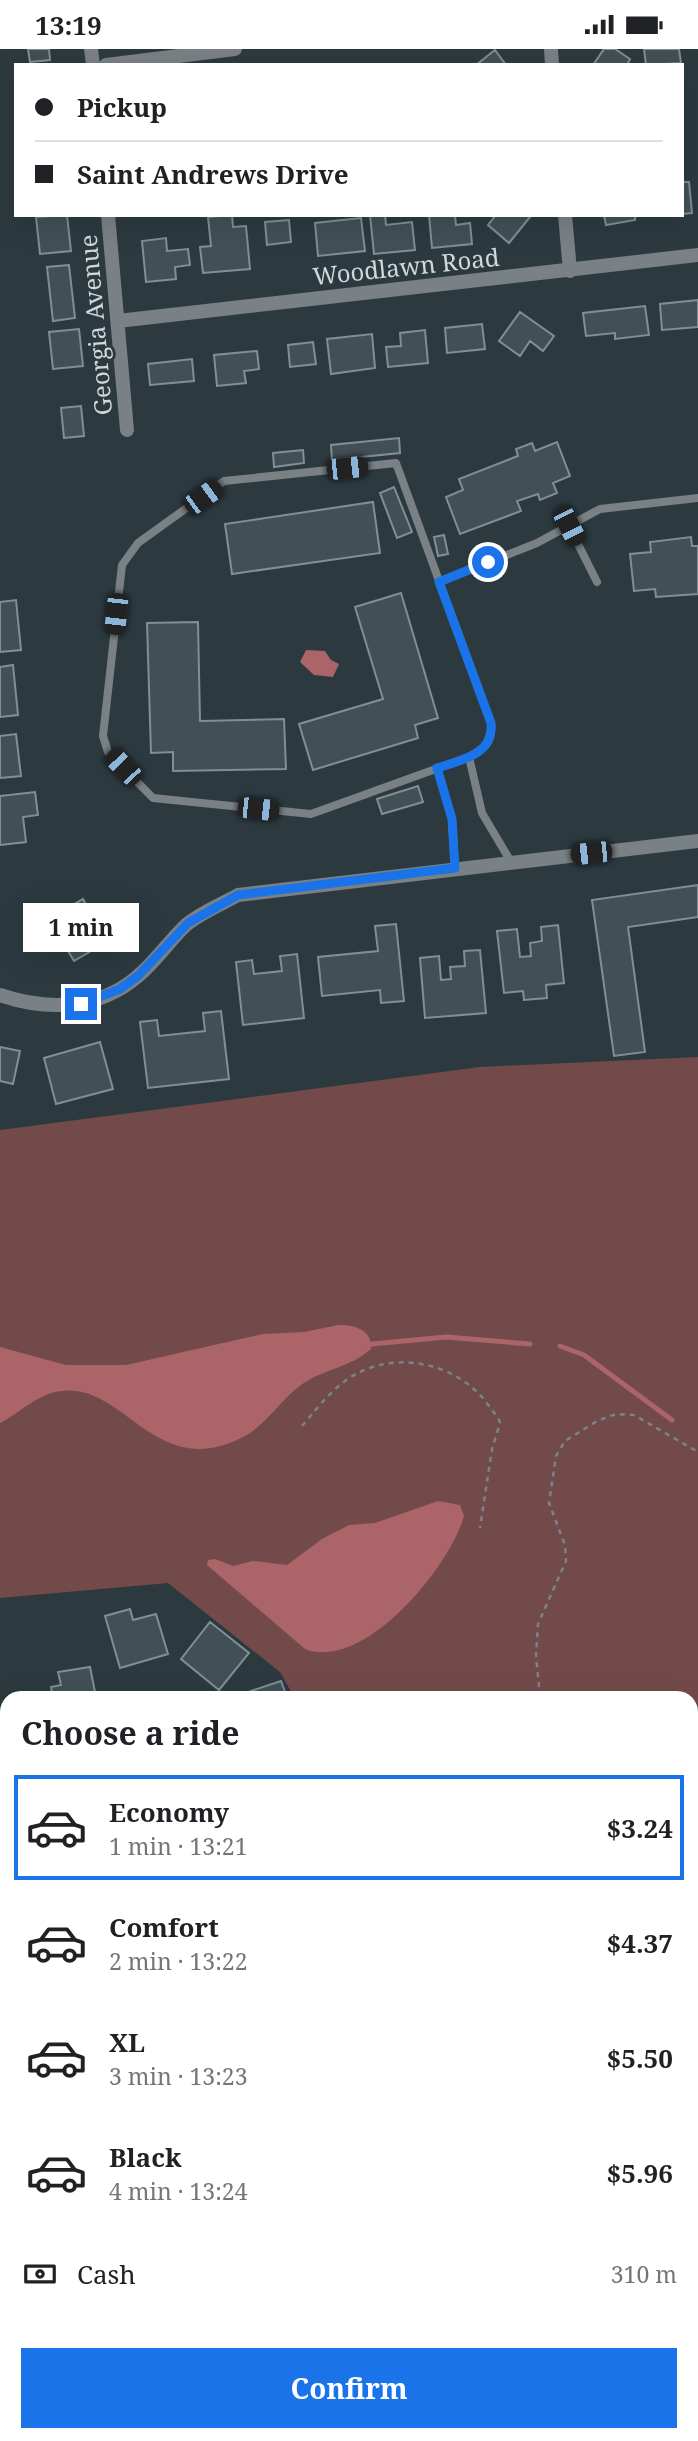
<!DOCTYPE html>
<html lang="en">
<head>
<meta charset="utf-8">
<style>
	body { margin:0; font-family:"Noto Serif",serif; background:#f6f6f6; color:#202124; height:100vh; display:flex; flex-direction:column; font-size:26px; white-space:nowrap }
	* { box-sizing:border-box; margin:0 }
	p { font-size:23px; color:#757577 }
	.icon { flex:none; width:38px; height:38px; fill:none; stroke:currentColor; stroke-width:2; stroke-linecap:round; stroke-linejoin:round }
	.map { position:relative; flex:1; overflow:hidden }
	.side { position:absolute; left:0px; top:1642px; width:698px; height:751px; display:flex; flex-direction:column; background:#fff; border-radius:21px 21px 0 0; box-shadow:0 7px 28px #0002 }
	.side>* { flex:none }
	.top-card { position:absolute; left:14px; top:14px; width:670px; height:154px; border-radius:0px; box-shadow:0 7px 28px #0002; display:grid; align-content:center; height:154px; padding:0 21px; background:#fff }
	.end { position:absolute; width:32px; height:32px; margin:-16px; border:9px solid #1a73e8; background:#fff; box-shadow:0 0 0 4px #fff }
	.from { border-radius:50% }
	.bubble { position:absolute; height:49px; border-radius:0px; background:#fff; box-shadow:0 7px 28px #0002; font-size:23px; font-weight:700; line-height:49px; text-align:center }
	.car { position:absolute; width:21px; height:42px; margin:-21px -10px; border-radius:9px; box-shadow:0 0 5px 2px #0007; background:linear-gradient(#222 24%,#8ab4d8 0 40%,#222 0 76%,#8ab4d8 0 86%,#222 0) }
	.top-card b { display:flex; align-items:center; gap:24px; height:66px; font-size:26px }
	.top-card b+b { border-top:2px solid #e0e0e0 }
	.top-card i { width:18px; height:18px; background:#202124 }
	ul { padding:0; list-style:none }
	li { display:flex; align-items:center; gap:21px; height:105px; margin:0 14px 10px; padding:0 7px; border:4px solid transparent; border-radius:0px }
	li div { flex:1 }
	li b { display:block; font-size:26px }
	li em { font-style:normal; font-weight:700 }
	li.current { border-color:#1a73e8 }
	li>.icon { width:63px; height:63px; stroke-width:1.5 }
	h2 { padding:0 21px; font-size:32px; line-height:84px }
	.pay { display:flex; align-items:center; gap:18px; height:77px; padding:0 21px; font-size:26px }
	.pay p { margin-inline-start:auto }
	.cta { display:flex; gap:14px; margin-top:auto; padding:14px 21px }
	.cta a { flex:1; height:80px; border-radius:0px; background:#1a73e8; color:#fff; font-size:28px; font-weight:700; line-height:80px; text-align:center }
	.status { display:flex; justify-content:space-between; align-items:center; height:49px; padding:0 35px; background:#fff; direction:ltr }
	.status svg { height:19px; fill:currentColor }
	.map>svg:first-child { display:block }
</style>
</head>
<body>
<div class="status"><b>13:19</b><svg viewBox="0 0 49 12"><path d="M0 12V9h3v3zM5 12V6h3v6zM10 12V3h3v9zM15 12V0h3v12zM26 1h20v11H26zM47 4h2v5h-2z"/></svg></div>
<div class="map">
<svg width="698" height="2392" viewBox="0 0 698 2392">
	<rect width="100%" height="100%" fill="#2c3a40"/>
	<path fill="#734a4a" d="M698 1008V2392H0V2011L7 2010V2385H691V1648H294L280 1623 168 1534 0 1549V1081L480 1018Z"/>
	<path fill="#ab6467" d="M306 601 325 602 331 611 339 615 333 628 314 626 300 613Z
		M338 1276C354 1275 373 1281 371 1300 350 1319 323 1320 301 1336 279 1352 266 1377 241 1389 155 1432 124 1333 61 1342 37 1345 20 1364 0 1374V1298L66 1316H126L263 1285 304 1283Z
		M438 1452 460 1456 464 1467C450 1518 364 1623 305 1600L207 1516 208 1511 215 1510 233 1517 253 1512 287 1516 322 1490 349 1476 375 1474Z"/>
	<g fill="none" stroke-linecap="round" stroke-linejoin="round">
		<path stroke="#ab6467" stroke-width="5" d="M372 1295 446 1288 530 1295
			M560 1297 584 1306 672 1371"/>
	</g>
	<path fill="#425056" stroke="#7f8f96" stroke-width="2" d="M28 0H49L50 11 30 13Z
		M604 0H615L630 10 627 16H593Z
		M644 0H679L681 14 646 16Z
		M495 1 506 16H476Z
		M682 133H689L692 164 682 165Z
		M67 166 71 202 40 205 36 168Z
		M232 166 233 178 246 177 250 220 203 224 200 198 211 197 208 168Z
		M370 166H385L386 176 412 173 415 201 374 205Z
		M429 166H455L456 176 470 174 472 195 432 199Z
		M496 166H528L530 168 509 194 488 176Z
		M604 166H635V171L606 176Z
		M361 169 365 202 318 207 315 174Z
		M289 171 291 193 267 196 265 173Z
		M166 189 167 202 188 200 190 216 175 218 176 230 146 233 142 192Z
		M69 216 75 269 53 272 47 218Z
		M698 251V278L662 281 660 255Z
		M645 257 649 286 615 290V284L586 287 583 264Z
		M520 263 554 287 543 302 530 292 520 307 499 292Z
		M482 275 485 300 447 304 445 279Z
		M79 280 83 317 53 320 49 283Z
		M425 281 428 314 388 318 386 298 401 297 400 284Z
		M372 285 375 319 331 325 327 290Z
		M313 293 316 315 290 318 288 296Z
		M257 302 259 320 244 322 246 334 217 337 214 306Z
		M192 310 194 332 150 336 148 315Z
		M81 357 84 387 64 389 61 359Z
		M399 389 400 404 332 411 331 396Z
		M557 393 570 427 553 434 557 444 540 451 538 445 517 452 521 462 460 485 446 448 463 441 459 430 518 407 516 400 532 394 535 402Z
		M303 401 304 414 274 418 273 404Z
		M394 438 412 483 397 489 380 444Z
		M373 453 380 504 232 525 225 475Z
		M444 486 448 505 438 507 434 488Z
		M691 488 692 497H698V545L656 548 655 540 634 542 630 505 651 503 650 493Z
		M401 544 438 669 415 676 418 689 313 721 299 675 383 650 355 558Z
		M16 551 21 601 0 603V553Z
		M198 573 200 672 284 670 286 720 173 722V703L151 704 147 574Z
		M13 616 18 666 0 668V618Z
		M16 685 21 727 0 729V687Z
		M418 737 423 753 382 765 377 750Z
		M35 743 38 766 23 768 26 793 0 796V747Z
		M698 836V868L628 878 645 1003 614 1007 592 851Z
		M83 850 94 870 104 864 117 887 74 912 49 870Z
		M396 875 404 952 381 954 380 941 322 947 318 908 378 902 375 877Z
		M558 876 564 934 546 936 547 949 524 951 523 942 504 944 497 882 517 880 520 908 531 907 530 894 542 892 541 878Z
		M480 901 486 964 425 969 420 909 439 907 441 931 451 930 450 918 465 917 464 902Z
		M297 905 304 969 243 976 236 913 252 911 254 925 282 922 280 907Z
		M221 962 229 1030 148 1039 140 973 157 971 159 987 205 982 203 964Z
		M100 993 113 1040 56 1055 44 1009Z
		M0 998 20 1002 13 1035 0 1032Z
		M130 1560 133 1571 156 1565 168 1605 120 1619 105 1567Z
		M210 1573 249 1604 219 1641 181 1610Z
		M90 1618 96 1648H53L51 1638 61 1636 58 1623Z
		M281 1632 287 1648H233Z
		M4 1728 7 1773 0 1776V1730Z
		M7 1785V1813L0 1816V1788Z"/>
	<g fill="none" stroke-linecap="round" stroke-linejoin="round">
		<path stroke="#788489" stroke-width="2.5" stroke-dasharray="5 5" stroke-linecap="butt" d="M302 1377C320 1356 337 1333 362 1322 406 1302 462 1318 489 1357 493 1364 498 1366 500 1374L492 1400 480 1479
			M540 1648 536 1606 538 1575 566 1512 565 1496 549 1454 556 1407 565 1392 597 1372 616 1365 634 1366 698 1403
			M0 2026 7 2025
			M691 2280 698 2289
			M0 2385 7 2384
			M527 2385 532 2392"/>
		<path stroke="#7a8184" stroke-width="8" d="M396 414 491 674C493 693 485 699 469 708L311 765 153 749 108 703 103 687 122 516 138 494 224 432Z
			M569 477 597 533
			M439 533 537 494 600 460 698 449
			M469 708 482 764 511 813
			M437 719 452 770 455 819"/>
		<path stroke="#7a8184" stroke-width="14" d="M91 0 93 16
			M551 0 552 16
			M106 16 235 0
			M108 166 127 381
			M565 166 570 222
			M118 272 698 206
			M0 946C47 962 99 961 138 927 156 912 169 892 186 876 200 864 222 855 238 846L698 792
			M0 1889 7 1886"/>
	</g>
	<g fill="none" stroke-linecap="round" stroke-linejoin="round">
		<path stroke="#1a73e8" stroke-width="9" d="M81 955 120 940 138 927 188 874 238 846 455 819 452 770 437 719C461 711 494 706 491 674L439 533 488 513"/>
	</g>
	<g text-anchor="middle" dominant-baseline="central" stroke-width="6" stroke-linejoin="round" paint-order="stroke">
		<g font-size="24" fill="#d0d8dc" stroke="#2c3a40">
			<text transform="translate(406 217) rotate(-6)">Woodlawn Road</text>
			<text transform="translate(95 276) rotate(-95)">Georgia Avenue</text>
		</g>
	</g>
</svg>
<i class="end from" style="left:488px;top:513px"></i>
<i class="end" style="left:81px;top:955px"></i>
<div class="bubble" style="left:23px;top:854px;width:116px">1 min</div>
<i class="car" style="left:347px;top:419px;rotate:84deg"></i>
<i class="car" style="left:203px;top:448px;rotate:54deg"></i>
<i class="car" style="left:569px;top:477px;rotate:153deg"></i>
<i class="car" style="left:116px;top:565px;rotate:186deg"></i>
<i class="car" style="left:123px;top:718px;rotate:316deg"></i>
<i class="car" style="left:258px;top:760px;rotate:96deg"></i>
<i class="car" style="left:591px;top:804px;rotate:264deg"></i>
<div class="top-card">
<b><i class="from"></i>Pickup</b>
<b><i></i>Saint Andrews Drive</b>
</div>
<section class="side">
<h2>Choose a ride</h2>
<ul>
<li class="current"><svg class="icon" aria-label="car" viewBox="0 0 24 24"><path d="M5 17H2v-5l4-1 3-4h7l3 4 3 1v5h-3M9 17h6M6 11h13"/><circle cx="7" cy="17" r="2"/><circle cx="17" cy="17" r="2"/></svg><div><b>Economy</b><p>1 min · 13:21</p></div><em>$3.24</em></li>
<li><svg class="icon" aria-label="car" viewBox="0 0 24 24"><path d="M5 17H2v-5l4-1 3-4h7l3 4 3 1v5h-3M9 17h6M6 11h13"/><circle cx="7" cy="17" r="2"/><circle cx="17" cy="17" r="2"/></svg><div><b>Comfort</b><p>2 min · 13:22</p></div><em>$4.37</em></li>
<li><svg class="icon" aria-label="car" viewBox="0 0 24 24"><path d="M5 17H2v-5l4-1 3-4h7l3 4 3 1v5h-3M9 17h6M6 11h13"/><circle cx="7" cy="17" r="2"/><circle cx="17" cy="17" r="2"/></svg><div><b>XL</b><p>3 min · 13:23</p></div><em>$5.50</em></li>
<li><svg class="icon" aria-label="car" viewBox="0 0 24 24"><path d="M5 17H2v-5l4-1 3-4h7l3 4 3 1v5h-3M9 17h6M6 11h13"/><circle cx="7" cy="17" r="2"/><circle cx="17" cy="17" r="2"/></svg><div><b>Black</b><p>4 min · 13:24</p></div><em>$5.96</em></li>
</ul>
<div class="pay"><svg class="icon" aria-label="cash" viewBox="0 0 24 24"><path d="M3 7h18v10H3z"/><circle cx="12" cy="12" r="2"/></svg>Cash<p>310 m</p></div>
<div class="cta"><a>Confirm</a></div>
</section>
</div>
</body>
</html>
